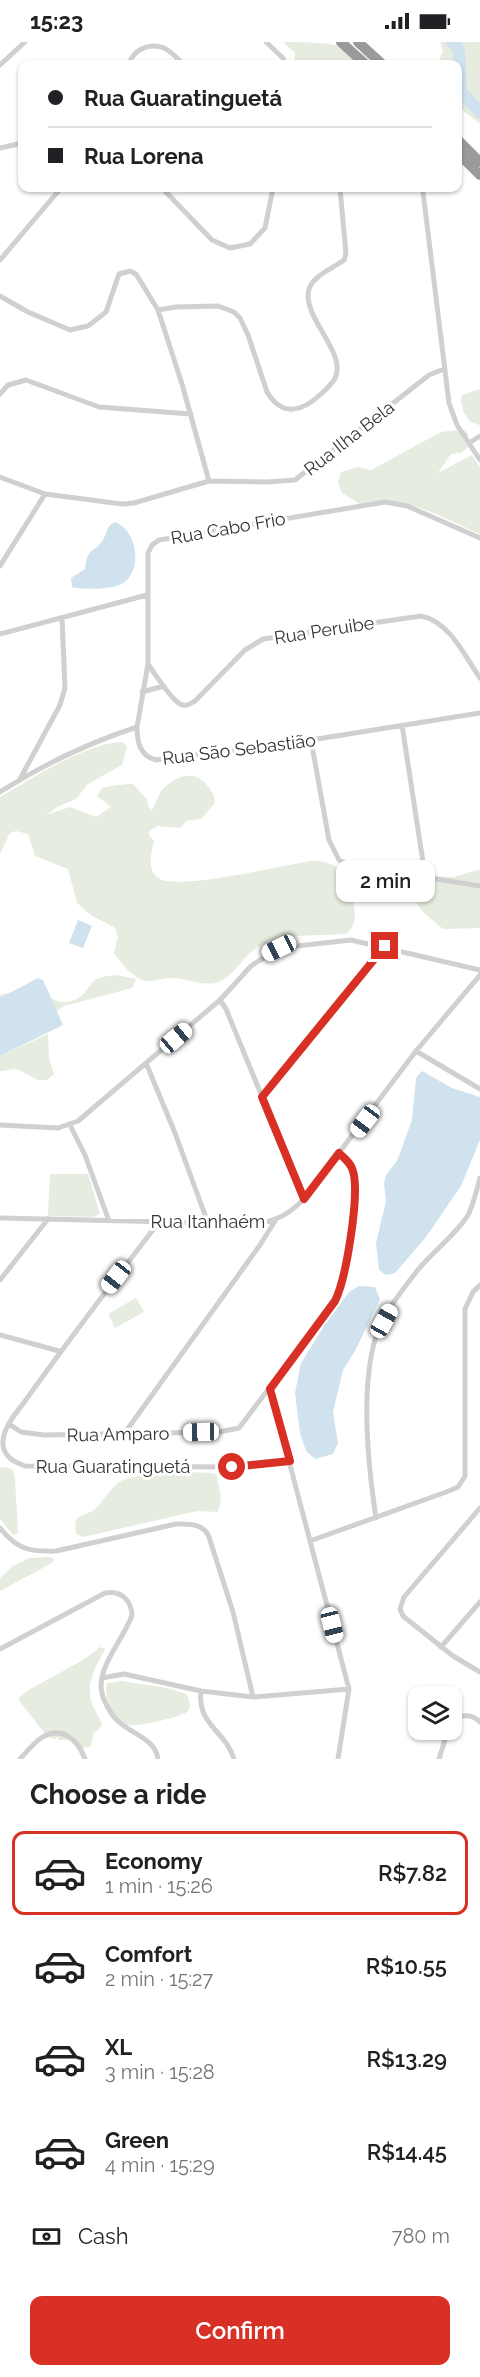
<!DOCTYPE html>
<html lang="en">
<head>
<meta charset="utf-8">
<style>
	body { margin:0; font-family:Raleway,sans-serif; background:#f6f6f6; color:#202124; height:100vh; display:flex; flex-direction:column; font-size:22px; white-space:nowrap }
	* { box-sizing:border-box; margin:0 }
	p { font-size:20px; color:#757577 }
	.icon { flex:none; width:33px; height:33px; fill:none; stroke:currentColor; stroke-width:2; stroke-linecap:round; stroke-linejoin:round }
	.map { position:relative; height:1717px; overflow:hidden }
	.sheet { display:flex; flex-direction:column; background:#fff; flex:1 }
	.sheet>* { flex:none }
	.top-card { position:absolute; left:18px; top:18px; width:444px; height:132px; border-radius:12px; box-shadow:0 2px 4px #0004; display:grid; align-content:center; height:132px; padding:0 30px; background:#fff }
	.fabs { position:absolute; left:408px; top:1644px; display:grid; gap:12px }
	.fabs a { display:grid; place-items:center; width:54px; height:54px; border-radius:12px; background:#fff; box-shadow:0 2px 4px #0004; font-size:30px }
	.end { position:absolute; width:27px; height:27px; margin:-14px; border:8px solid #d93025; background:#fff; box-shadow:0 0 0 3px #fff }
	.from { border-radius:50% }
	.bubble { position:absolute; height:42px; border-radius:12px; background:#fff; box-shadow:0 2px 4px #0004; font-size:20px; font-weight:600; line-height:42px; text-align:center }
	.car { position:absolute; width:18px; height:36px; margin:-18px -9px; border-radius:8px; box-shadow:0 0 4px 2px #0007; background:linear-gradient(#fff 24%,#345 0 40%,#fff 0 76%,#345 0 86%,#fff 0) }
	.top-card b { display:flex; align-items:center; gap:21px; height:57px; font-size:22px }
	.top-card b+b { border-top:2px solid #e0e0e0 }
	.top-card i { width:15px; height:15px; background:#202124 }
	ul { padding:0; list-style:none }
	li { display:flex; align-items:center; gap:18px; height:84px; margin:0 12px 9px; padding:0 18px; border:3px solid transparent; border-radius:12px }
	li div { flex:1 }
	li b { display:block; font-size:22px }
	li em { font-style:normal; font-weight:600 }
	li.active { border-color:#d93025 }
	li>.icon { width:54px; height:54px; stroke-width:1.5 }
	h2 { padding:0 30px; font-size:27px; line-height:72px }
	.pay { display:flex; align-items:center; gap:15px; height:66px; padding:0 30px; font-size:22px }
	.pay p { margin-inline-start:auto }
	.primary-button { display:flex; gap:12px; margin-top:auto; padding:12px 30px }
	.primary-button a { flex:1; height:69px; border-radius:12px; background:#d93025; color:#fff; font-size:24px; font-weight:600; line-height:69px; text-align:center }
	.status { display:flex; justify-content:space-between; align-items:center; height:42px; padding:0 30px; background:#fff; direction:ltr }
	.status svg { height:16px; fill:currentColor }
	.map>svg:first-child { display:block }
</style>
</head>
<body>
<div class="status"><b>15:23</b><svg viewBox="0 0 49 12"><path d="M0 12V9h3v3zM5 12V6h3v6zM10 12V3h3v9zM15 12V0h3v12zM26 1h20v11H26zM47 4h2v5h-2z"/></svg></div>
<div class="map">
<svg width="480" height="1717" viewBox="0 0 480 1717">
	<rect width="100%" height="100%" fill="#fff"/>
	<path fill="#e6ecdf" d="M283 0C308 0 364 0 371 22H294L295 11Z
		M440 0H480V82L458 64V22H438L443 9Z
		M480 347V383L470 380 463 369 461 359 462 353Z
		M459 385 468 391V405L461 411 451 412 438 431 472 413 480 425V492C441 475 403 451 360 462L342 451 338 441 341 430 358 425 371 428 441 390 458 388Z
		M123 700 127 705 122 723 88 742 76 757 57 765 46 773 70 765 96 775 111 765 97 754 102 746C109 744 126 742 133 742L146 756 149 765 152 768C157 760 158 750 166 744 180 732 196 729 207 743 212 749 215 754 215 761L201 777 186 779 181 786 158 784 149 789V793L154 799C151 810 146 830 160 837 180 848 283 823 311 819 325 818 340 824 349 835 353 841 352 847 352 853 354 869 360 880 346 892 320 894 287 891 263 902 243 911 237 933 218 940 204 945 186 936 172 936 161 936 150 942 140 937 130 932 120 920 114 911L118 894 115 886 91 873 77 861 68 827 35 814 28 792 16 789 10 791 0 812V755C31 737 88 700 123 700Z
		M477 828H480V886L443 887 424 871 409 850 429 834 454 835Z
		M116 933 136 937 132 946 64 964 39 984 0 993V953L31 945 41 937 40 946C51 959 66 966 81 954 86 950 89 944 93 940 99 934 108 934 116 933Z
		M48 992 49 1016 54 1032 47 1038H38L17 1027 0 1029V1014Z
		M50 1132H88L100 1172 93 1175 48 1174Z
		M136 1256 144 1270 115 1286 108 1272Z
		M6 1425 13 1428 15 1436 18 1491 13 1493 0 1477V1426Z
		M188 1430 212 1431 217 1433 221 1457 218 1470 197 1469 83 1495 76 1492C72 1468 85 1477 96 1466 104 1458 109 1448 118 1441 131 1431 171 1432 188 1430Z
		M50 1515 54 1517 52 1521 0 1549V1536L13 1524 29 1516Z
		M100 1605 105 1607C96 1625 85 1640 92 1662 95 1669 100 1676 102 1684L93 1692 91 1705 81 1706 69 1698H59L58 1695 54 1697 45 1692 18 1657 27 1649 83 1618Z
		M121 1639 167 1646 186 1652C189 1657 192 1664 188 1669 183 1675 136 1685 129 1683 113 1680 103 1654 107 1641Z"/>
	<path fill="#cfe2ee" d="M115 480C137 489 142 524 126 539 118 548 82 548 72 545L71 536 85 527C88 504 93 512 102 499 108 492 105 484 115 480Z
		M78 878 92 884 83 906 69 901Z
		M38 936 43 938 63 983 0 1014V956Z
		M422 1029 452 1046 480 1055V1098L461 1144 426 1195 395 1231 386 1233 379 1228 376 1201 386 1159 384 1141 386 1133 397 1119 412 1078 416 1036Z
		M359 1244 375 1245 380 1257 355 1309 343 1328 333 1370 338 1401 333 1412 315 1417 306 1409 300 1391 295 1351 301 1321 324 1284 349 1250Z"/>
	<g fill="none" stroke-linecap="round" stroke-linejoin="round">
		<path stroke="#cfe2ee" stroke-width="12" d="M452 0 459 7 461 50 480 70"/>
		<path stroke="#d0d0d0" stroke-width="5" d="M266 0 283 16 285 22
			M129 22C133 8 149 0 164 6 171 9 178 17 183 22
			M0 23 25 0
			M0 106 22 101
			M162 146 212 198 230 206 250 202 265 186 273 146
			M423 150 449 361 457 383 480 418
			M0 218 61 146
			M0 254 28 270 70 288 88 284 106 270 119 232 130 229 136 232 158 268 182 342 209 439
			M158 268 176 265 218 264 234 270 240 276 248 293 267 350C282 375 302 370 321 352 326 347 333 342 336 334 345 308 301 274 309 247 313 234 333 226 344 218L346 212 340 146
			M0 352 8 343 26 338 99 365 191 372
			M469 401 480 394
			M0 435 45 452 122 462 134 461 209 439 267 440 295 438 429 333 444 327
			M0 524 45 452
			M0 592 147 553
			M148 622C154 631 171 657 180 662 186 665 190 662 195 659L245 608 263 597 421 574C450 580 464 613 480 636
			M142 650 164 644
			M402 683 425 833
			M137 685 148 622V511L152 503 159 498 385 460 407 464 480 496
			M311 698 329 798 339 818 349 823 480 844
			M20 737 60 663 65 646 62 576
			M0 750C44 722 88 701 137 685 137 700 140 714 156 718L311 698 480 671
			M220 958 226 967 304 1157
			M416 1009 480 1047
			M146 1021 175 1091 208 1181
			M262 1055 385 904
			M0 1083 58 1086 78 1079 220 958 251 924 279 906 351 898 480 928
			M70 1083 85 1113 109 1179
			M0 1176 257 1182C278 1178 289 1172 304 1157L416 1009 480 933
			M159 1180C115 1237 72 1294 30 1352 21 1366 4 1382 3 1399 2 1414 14 1420 25 1424L233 1425 290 1420
			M0 1238 48 1177
			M0 1293 59 1309
			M270 1347 349 1647 338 1717
			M9 1382 21 1390 44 1393 219 1390 239 1386 335 1259C346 1237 360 1153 353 1130 351 1121 345 1117 339 1111
			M124 1392 260 1203 275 1179
			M480 1466 404 1555 400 1567 403 1574 453 1614 480 1630
			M376 1476C368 1423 360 1346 376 1294 383 1272 403 1247 417 1229 430 1212 461 1188 469 1171 474 1160 477 1147 480 1136
			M0 1486C17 1507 29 1510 56 1509L176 1482C190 1482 203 1481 209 1495L233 1570 253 1655
			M310 1499 449 1449 458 1445 465 1434V1267L473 1250 480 1243
			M441 1605 480 1560
			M0 1607 105 1551C120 1548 131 1557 132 1573 124 1598 93 1628 103 1655 107 1665 111 1673 118 1679 131 1692 155 1696 158 1717
			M102 1636 124 1632 201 1649 253 1655 349 1647
			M201 1649C197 1683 225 1688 234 1717
			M452 1681C460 1672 471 1671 480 1680
			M20 1717C33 1703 47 1683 68 1694 77 1700 81 1707 85 1717
			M439 1717 448 1688"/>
		<path stroke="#9a9a9a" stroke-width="10" d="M341 0 365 22
			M358 0 382 22
			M458 98 480 120
			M458 111 480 133"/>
	</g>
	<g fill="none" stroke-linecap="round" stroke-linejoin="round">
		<path stroke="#d93025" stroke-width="8" d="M232 1425 290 1419 270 1347 335 1259C346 1237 360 1153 353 1129 351 1121 345 1117 339 1111L304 1157 262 1055 385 904"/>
	</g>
	<g text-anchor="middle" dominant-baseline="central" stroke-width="6" stroke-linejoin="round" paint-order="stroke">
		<g font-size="18" fill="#333" stroke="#fff">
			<text transform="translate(349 396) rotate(-38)">Rua Ilha Bela</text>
			<text transform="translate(228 486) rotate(-10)">Rua Cabo Frio</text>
			<text transform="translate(324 588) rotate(-9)">Rua Peruibe</text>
			<text transform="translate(239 707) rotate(-7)">Rua São Sebastião</text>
			<text x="208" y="1179">Rua Itanhaém</text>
			<text transform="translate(118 1392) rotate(-1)">Rua Amparo</text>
			<text x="113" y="1424">Rua Guaratinguetá</text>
		</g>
	</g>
</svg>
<div class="fabs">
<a><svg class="icon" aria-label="layers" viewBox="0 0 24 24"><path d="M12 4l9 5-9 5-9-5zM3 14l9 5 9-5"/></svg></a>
</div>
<i class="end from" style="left:232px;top:1425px"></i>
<i class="end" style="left:385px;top:904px"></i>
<div class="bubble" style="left:336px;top:818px;width:99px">2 min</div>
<i class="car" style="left:279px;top:906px;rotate:244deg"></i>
<i class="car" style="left:176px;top:996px;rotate:50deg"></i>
<i class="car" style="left:365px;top:1079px;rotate:217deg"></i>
<i class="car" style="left:116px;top:1235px;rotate:218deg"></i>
<i class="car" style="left:384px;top:1279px;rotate:29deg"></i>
<i class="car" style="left:201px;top:1390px;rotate:269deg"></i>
<i class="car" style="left:332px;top:1583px;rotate:166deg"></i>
<div class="top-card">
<b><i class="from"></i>Rua Guaratinguetá</b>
<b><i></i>Rua Lorena</b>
</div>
</div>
<section class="sheet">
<h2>Choose a ride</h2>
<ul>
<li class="active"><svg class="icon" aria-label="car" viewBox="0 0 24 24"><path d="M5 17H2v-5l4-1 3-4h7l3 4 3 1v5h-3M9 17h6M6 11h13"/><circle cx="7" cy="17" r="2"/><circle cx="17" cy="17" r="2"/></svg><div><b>Economy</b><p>1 min · 15:26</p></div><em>R$7.82</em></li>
<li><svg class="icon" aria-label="car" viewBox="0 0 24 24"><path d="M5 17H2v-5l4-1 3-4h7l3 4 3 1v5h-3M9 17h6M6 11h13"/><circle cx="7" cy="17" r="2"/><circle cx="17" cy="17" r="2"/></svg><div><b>Comfort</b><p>2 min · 15:27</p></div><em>R$10.55</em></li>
<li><svg class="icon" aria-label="car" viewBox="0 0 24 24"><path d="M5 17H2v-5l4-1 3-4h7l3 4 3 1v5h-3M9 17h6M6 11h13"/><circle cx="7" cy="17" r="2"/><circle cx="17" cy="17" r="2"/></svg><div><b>XL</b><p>3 min · 15:28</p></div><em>R$13.29</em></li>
<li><svg class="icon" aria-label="car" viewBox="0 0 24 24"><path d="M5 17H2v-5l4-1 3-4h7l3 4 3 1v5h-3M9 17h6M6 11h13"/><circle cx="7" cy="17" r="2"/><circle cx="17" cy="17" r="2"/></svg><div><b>Green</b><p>4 min · 15:29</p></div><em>R$14.45</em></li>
</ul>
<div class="pay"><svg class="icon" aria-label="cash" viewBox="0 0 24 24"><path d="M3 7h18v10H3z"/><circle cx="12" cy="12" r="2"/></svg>Cash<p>780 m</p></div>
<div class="primary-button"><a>Confirm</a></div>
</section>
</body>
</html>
